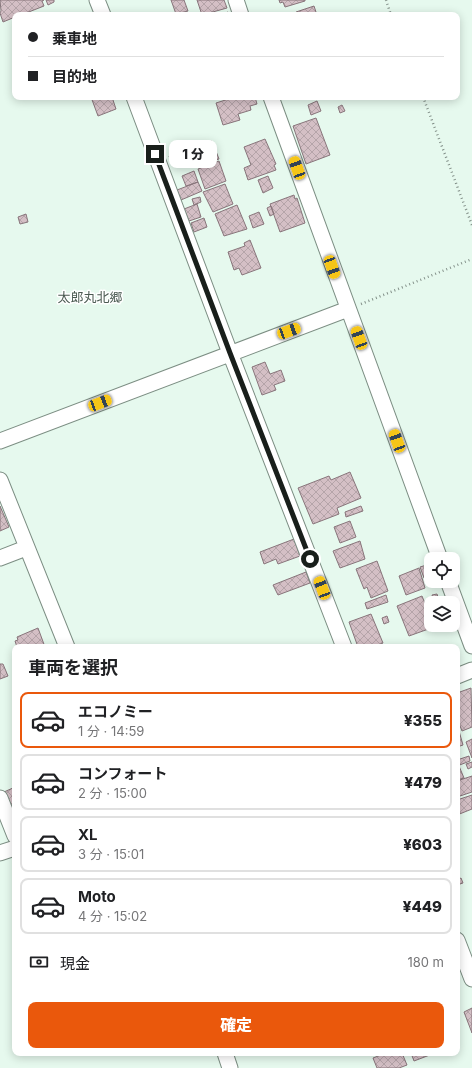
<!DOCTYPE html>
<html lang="ja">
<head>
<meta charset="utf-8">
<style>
	body { margin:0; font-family:Inter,"Noto Sans JP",sans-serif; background:#f2f2f2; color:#202124; height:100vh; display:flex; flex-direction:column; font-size:15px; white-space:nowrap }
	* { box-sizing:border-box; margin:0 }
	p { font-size:13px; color:#757577 }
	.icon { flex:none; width:22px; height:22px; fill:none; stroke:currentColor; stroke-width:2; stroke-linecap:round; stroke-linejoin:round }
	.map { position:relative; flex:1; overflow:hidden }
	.side { position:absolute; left:12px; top:644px; width:448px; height:412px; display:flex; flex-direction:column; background:#fff; border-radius:8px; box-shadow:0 2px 10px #0003 }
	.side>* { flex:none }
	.guide { position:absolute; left:12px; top:12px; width:448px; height:88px; border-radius:8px; box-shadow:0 2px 10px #0003; display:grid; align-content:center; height:88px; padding:0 16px; background:#fff }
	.controls { position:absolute; left:424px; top:552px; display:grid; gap:8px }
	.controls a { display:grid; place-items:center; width:36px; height:36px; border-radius:8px; background:#fff; box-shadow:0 2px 10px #0003; font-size:20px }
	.end { position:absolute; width:18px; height:18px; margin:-9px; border:5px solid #191f1b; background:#fff; box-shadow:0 0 0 2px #fff }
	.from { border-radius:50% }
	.bubble { position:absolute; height:28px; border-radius:8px; background:#fff; box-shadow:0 2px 10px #0003; font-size:13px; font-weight:800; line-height:28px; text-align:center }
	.car { position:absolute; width:12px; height:24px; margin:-12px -6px; border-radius:5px; box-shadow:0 0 3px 1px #0007; background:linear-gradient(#f5c518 24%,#345 0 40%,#f5c518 0 76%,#345 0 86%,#f5c518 0) }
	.guide b { display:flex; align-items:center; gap:14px; height:38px; font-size:15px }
	.guide b+b { border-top:1px solid #e0e0e0 }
	.guide i { width:10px; height:10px; background:#202124 }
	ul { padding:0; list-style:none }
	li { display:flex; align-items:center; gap:12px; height:56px; margin:0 8px 6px; padding:0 8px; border:2px solid #e0e0e0; border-radius:8px }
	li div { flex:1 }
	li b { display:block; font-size:15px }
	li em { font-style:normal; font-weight:800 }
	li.selected { border-color:#ea580c }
	li>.icon { width:36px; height:36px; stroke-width:1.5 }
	h2 { padding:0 16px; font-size:18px; line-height:48px }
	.pay { display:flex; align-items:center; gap:10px; height:44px; padding:0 16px; font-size:15px }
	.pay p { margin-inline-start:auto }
	.cta { display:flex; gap:8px; margin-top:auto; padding:8px 16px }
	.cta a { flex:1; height:46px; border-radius:8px; background:#ea580c; color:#fff; font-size:16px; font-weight:800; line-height:46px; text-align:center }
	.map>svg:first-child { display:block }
</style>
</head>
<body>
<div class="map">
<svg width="472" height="1068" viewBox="0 0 472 1068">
	<defs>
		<pattern id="building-cross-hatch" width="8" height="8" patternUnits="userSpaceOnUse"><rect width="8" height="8" fill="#d4bfc5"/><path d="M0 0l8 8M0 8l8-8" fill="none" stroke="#b5a4a9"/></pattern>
	</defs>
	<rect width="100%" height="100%" fill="#e6f9ee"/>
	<path fill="url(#building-cross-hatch)" stroke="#88757b" d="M0 0H44L42 1 44 6 21 15H15V17L3 22 0 13 1 11Z
		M46 0H54V2L48 5Z
		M171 0H184L188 11 176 14Z
		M197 0H224L227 8 202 15Z
		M279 0H305V1L285 7 283 2 280 3Z
		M314 6 317 15H297L296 12Z
		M228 12 229 15H219Z
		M91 97H112L116 109 98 116Z
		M235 97H255L257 104 250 106 251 110 238 114 240 120 223 125 216 103Z
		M317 101 321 111 311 115 308 105Z
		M342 105 345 111 340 113 338 107Z
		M316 118 330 155 306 164 293 126Z
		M265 139 276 164 274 165 276 170 248 180 244 168 251 165 244 147Z
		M212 141 219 159 197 167 190 149Z
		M175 154 176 157 170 159 169 156Z
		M219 161 226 181 205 189 198 169Z
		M194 171 198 182 186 186 182 176Z
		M268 176 273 188 263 193 258 180Z
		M198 182 202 191 181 200 177 190Z
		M225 184 233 204 213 212 203 192Z
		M294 195 295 199 297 198 305 223 280 232 270 204Z
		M200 197 201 202 194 205 192 199Z
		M197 204 201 217 189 221 184 209Z
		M237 205 247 229 224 236 215 214Z
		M271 206 274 214 270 216 267 208Z
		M259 212 264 224 253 228 249 216Z
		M26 214 28 222 20 224 18 217Z
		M204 218 207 227 194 232 191 223Z
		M250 240 261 268 242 275 239 268 234 270 228 252 245 246 244 243Z
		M265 362 270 374 281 370 285 381 274 385 276 390 262 395 252 367Z
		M350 472 361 498 337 508 339 514 313 524 298 488 329 476 331 480Z
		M0 506 9 527 0 531Z
		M361 506 363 511 346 517 345 512Z
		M350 521 356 537 340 543 334 527Z
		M294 539 300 556 278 564 276 559 264 564 260 552Z
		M360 541 365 559 340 568 333 551Z
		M377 561 388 591 371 598 367 587 364 589 356 569Z
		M430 564 431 575 424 578 420 567Z
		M419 568 425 588 406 595 399 576Z
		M306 572 310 583 278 595 273 585Z
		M437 594 439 600 434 602 432 595Z
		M386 595 388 602 367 609 365 603Z
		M422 596 431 618V625L434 627 409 636 397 606Z
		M371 614 383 643 374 647H358L349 622Z
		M387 616 389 622 384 624 382 618Z
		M38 628 45 647H17L15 641 18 640 17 637Z
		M0 664H3L8 676 0 679Z
		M471 688 472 727 462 731 457 718V693Z
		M459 731 463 745 457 747V732Z
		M472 739V758L466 742Z
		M469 756 470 761 457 766V760Z
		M472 762V767L468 769 466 764Z
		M459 766 464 778 457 780V767Z
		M472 776V792L457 797V781Z
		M15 787V795L12 796 15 803 9 805 4 792Z
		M472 795V809L457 815V800Z
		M461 878 463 883 457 885V880Z
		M472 1008V1033L464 1012Z
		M386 1053H402L407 1065 399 1068H377L373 1058Z
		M411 1053H435L414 1061Z"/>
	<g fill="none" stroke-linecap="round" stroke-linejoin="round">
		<g stroke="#7c8e83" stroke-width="17">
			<path id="street" d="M97 0 103 15
				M236 0 241 15
				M134 97 230 353 344 647
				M271 97 440 559
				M0 441 348 309
				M0 480 67 647
				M0 558 26 548
				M448 581 472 646
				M457 676 472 670
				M0 798 15 836
				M0 853 15 848
				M457 940 472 979
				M225 1053 230 1068"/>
		</g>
		<path stroke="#839089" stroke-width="2.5" stroke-dasharray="1 3" stroke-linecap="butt" d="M386 0 391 15
			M423 97 472 225
			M361 304 472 259"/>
		<use href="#street" stroke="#fff" stroke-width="15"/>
	</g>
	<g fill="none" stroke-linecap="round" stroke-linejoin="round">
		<path stroke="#191f1b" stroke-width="5" d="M155 154 230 353 310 559"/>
	</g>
	<g text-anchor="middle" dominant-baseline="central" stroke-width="3" stroke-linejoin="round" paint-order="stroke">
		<g font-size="13" fill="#4a5a51" stroke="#fff">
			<text x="90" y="297">太郎丸北郷</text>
		</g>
	</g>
</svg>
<div class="controls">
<a><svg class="icon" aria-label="locate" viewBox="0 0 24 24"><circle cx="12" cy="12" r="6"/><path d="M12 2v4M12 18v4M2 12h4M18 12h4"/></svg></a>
<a><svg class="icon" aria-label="layers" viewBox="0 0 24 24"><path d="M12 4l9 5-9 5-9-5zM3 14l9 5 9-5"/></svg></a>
</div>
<i class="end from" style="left:310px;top:559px"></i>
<i class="end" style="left:155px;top:154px"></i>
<div class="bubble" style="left:169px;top:140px;width:48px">1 分</div>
<i class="car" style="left:297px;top:168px;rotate:340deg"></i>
<i class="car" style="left:332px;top:267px;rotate:160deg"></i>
<i class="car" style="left:289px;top:331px;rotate:70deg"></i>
<i class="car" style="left:359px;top:338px;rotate:340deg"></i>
<i class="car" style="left:100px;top:403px;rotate:69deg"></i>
<i class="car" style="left:397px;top:441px;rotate:340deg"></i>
<i class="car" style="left:322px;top:588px;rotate:339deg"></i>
<div class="guide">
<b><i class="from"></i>乗車地</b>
<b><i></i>目的地</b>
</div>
<section class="side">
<h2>車両を選択</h2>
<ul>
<li class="selected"><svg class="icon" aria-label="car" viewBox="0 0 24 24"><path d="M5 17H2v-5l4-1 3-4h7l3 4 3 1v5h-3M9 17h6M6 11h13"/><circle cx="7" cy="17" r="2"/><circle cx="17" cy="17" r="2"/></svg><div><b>エコノミー</b><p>1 分 · 14:59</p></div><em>¥355</em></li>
<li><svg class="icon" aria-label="car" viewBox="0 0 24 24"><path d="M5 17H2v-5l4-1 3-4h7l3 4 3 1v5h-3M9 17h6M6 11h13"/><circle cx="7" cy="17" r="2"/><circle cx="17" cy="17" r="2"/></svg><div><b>コンフォート</b><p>2 分 · 15:00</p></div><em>¥479</em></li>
<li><svg class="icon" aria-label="car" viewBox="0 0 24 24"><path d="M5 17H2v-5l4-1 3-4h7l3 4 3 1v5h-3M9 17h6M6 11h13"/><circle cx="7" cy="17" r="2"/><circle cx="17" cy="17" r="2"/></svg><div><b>XL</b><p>3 分 · 15:01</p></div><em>¥603</em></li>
<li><svg class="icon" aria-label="car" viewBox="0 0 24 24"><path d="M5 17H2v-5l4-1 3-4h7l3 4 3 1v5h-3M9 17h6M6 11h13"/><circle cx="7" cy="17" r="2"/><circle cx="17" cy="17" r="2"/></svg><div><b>Moto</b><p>4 分 · 15:02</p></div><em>¥449</em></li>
</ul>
<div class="pay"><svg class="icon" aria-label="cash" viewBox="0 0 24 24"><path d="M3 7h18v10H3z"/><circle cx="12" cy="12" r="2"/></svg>現金<p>180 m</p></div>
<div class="cta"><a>確定</a></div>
</section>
</div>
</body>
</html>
